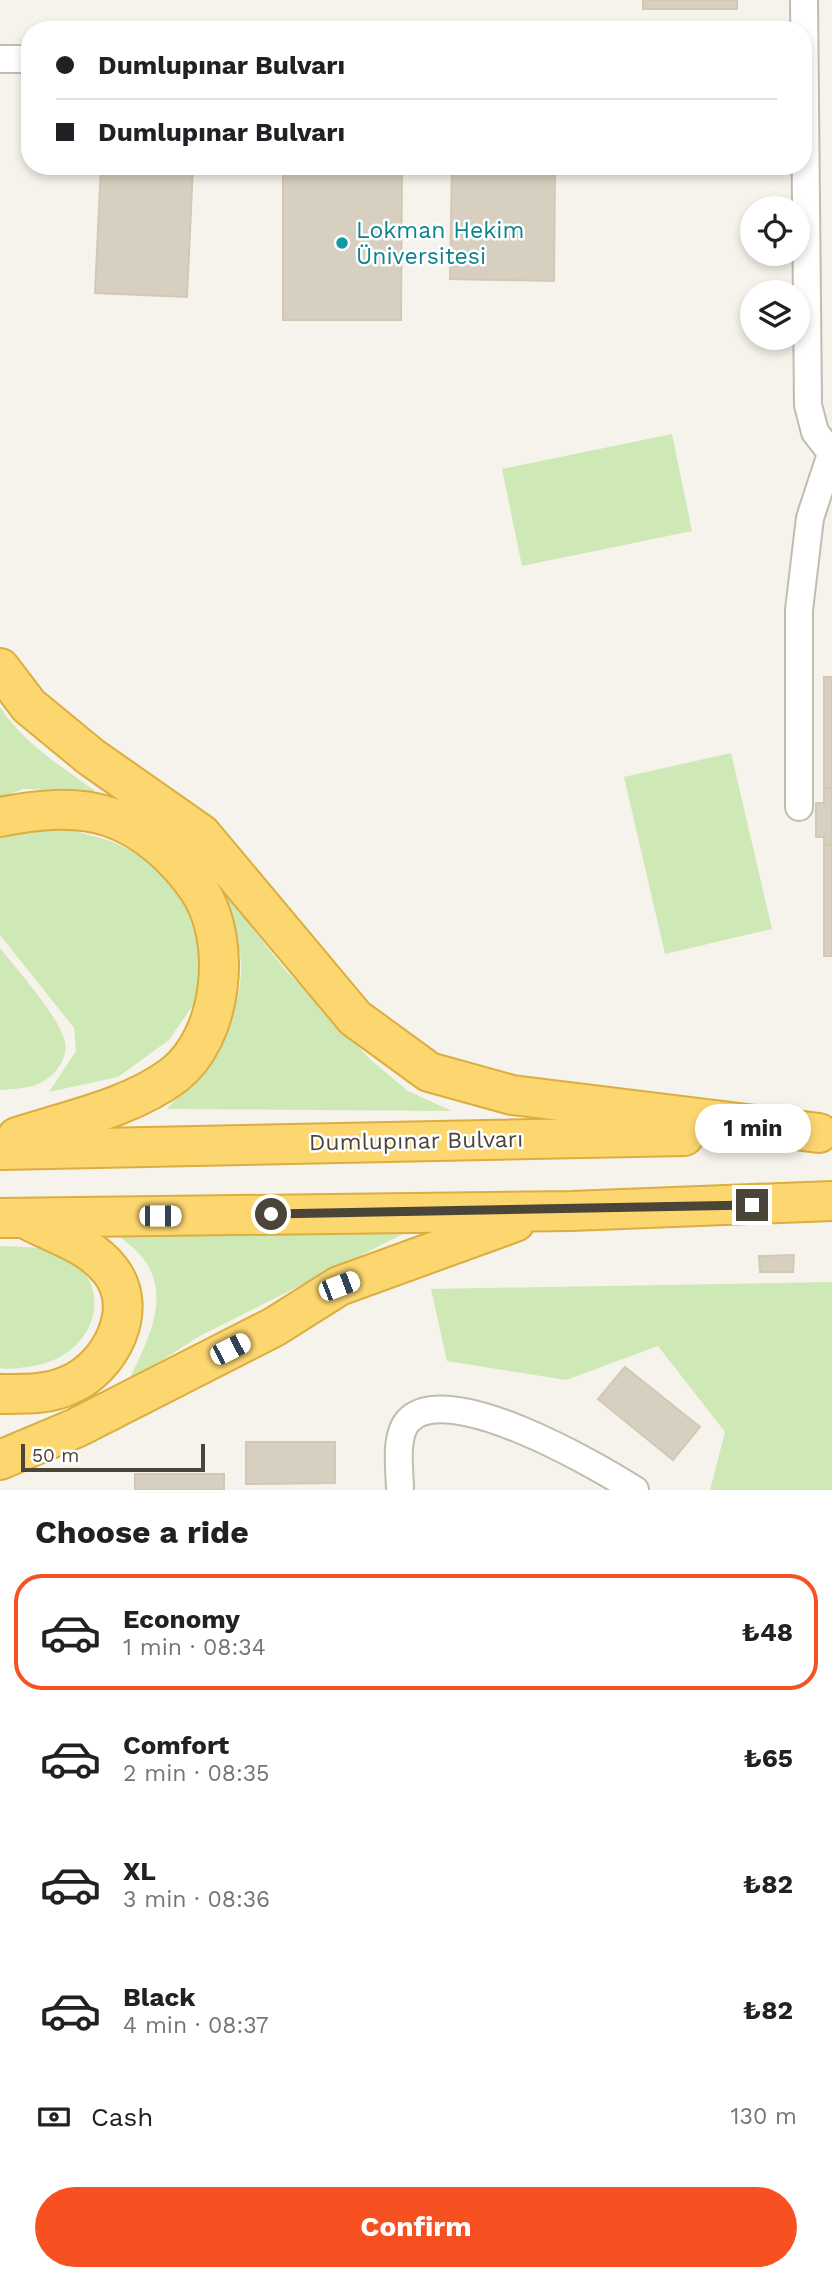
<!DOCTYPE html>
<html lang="en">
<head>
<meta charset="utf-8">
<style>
	body { margin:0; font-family:"Work Sans",sans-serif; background:#f2f2f2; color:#202124; height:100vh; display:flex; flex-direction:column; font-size:26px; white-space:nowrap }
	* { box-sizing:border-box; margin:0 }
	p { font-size:23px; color:#757577 }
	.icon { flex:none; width:38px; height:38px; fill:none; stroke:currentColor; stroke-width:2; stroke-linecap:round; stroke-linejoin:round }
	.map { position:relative; height:1490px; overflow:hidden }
	.side { display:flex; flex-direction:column; background:#fff; flex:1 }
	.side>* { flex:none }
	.top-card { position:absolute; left:21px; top:21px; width:791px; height:154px; border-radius:28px; box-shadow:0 4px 10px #0003; display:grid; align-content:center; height:154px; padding:0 35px; background:#fff }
	.fabs { position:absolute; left:740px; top:196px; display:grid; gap:14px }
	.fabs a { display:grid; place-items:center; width:70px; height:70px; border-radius:50%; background:#fff; box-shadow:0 4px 10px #0003; font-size:35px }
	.scale { position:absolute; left:21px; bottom:18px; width:184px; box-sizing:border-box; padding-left:7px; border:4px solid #4a4439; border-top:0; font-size:19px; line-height:24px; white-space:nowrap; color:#4a4439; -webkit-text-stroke:5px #fff; paint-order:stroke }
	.end { position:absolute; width:32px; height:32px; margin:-16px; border:9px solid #4a4439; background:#fff; box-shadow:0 0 0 4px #fff }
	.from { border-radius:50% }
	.bubble { position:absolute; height:49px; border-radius:24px; background:#fff; box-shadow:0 4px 10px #0003; font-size:23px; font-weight:700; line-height:49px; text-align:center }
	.car { position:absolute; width:21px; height:42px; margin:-21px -10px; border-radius:9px; box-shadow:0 0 5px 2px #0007; background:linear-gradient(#fff 24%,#345 0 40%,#fff 0 76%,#345 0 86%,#fff 0) }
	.top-card b { display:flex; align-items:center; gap:24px; height:66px; font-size:26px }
	.top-card b+b { border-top:2px solid #e0e0e0 }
	.top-card i { width:18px; height:18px; background:#202124 }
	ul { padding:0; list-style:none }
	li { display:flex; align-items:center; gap:21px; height:116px; margin:0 14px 10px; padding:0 21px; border:4px solid transparent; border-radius:28px }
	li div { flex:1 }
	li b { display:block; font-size:26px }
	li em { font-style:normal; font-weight:700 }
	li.active { border-color:#f75021 }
	li>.icon { width:63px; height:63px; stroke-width:1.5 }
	h2 { padding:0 35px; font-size:32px; line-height:84px }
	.pay { display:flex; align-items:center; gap:18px; height:77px; padding:0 35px; font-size:26px }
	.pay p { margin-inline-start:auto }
	.button { display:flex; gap:14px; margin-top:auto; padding:14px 35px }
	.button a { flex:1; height:80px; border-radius:42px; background:#f75021; color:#fff; font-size:28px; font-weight:700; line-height:80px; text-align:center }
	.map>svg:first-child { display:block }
</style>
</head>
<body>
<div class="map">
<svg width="832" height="1490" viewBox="0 0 832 1490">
	<rect width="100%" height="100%" fill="#f5f3eb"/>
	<path fill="#cee9b5" d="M672 434 692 531 522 566 502 469Z
		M0 707C23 743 61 766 95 791L23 789 0 798Z
		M731 753 772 929 665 954 624 777Z
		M54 825 111 841 143 856 168 878 192 913 203 938 196 1001 169 1040 118 1077 49 1092 76 1051 74 1028 0 935V835Z
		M223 891 282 966 371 1060 408 1091 452 1111 167 1109C205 1069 242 1024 241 965 240 941 229 914 223 891Z
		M0 948C17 970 59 1016 65 1042 69 1059 53 1078 38 1084 26 1089 12 1089 0 1090Z
		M110 1228 413 1229 198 1337 128 1382C146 1344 173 1297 143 1258 134 1247 120 1238 110 1228Z
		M0 1246C14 1247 29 1246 43 1249 120 1264 107 1358 27 1367 18 1368 9 1370 0 1368Z
		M832 1282V1490H710L725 1432 658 1346 566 1380 447 1361 431 1289Z"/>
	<path fill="#d7d0c1" stroke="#d2c8b4" stroke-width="2" d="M643 0H737V9H643Z
		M101 166H193L187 297 95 293Z
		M283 166H402L401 320H283Z
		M452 166H555L554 281 450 279Z
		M824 677H832V788H824Z
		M824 788H832V845H824V837H816V803H824Z
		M824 845H832V956H824Z
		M794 1255 793 1272H760L759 1256Z
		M625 1367 700 1427 673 1460 598 1399Z
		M246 1442H335V1483L246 1484Z
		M135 1474H224V1490H135Z"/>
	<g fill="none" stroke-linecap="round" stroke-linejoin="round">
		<g stroke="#c1bcae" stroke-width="30">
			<path id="minor" d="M804 0 808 405 815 432 832 454
				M0 59H30
				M799 807V610L810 518 831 454
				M400 1490C400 1471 394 1437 408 1421 446 1378 596 1465 635 1490"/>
		</g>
		<g stroke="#dcad3f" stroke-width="42">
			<path id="highway" d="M0 668 29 706 91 757 201 834 355 1018 429 1072 512 1095 819 1133
				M0 817C36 810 75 805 110 817 146 829 178 859 199 890 233 941 223 1037 174 1075 130 1108 69 1120 17 1137
				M0 1150 684 1136
				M0 1218 571 1211 832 1201
				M0 1394C23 1394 48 1395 69 1385 110 1368 141 1309 110 1270 90 1244 56 1235 28 1220
				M0 1460 76 1428 274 1327 339 1286 515 1222"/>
		</g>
		<use href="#minor" stroke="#fff" stroke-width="26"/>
		<use href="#highway" stroke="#fcd770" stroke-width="38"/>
	</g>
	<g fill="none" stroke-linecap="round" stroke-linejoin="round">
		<path stroke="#4a4439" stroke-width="9" d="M271 1214 752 1205"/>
	</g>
	<circle fill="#0f9aa8" stroke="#fff" stroke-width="2.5" cx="342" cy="243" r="7"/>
	<g text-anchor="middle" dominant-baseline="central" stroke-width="5" stroke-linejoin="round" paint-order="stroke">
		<g font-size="23" fill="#0d838f" stroke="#fff" text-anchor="start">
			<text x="356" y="230">Lokman Hekim<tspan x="356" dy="26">Üniversitesi</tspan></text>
		</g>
		<g font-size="23" fill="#4a4439" stroke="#fff">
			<text transform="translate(416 1141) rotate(-1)">Dumlupınar Bulvarı</text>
		</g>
	</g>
</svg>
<div class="fabs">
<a><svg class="icon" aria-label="locate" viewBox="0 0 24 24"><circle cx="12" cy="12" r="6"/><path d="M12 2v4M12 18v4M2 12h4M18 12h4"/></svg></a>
<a><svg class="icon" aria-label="layers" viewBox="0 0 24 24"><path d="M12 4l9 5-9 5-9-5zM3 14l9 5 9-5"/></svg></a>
</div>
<div class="scale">50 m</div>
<i class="end from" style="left:271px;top:1214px"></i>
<i class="end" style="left:752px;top:1205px"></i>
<div class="bubble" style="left:695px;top:1104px;width:116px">1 min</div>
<i class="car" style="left:160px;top:1216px;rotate:90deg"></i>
<i class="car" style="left:339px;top:1286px;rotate:69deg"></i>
<i class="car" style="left:230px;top:1349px;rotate:63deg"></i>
<div class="top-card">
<b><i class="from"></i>Dumlupınar Bulvarı</b>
<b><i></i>Dumlupınar Bulvarı</b>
</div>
</div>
<section class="side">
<h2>Choose a ride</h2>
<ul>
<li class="active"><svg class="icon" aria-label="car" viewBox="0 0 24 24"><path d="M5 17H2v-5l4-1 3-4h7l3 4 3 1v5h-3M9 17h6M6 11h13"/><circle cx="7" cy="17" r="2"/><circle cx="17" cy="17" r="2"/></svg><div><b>Economy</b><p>1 min · 08:34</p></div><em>₺48</em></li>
<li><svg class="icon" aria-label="car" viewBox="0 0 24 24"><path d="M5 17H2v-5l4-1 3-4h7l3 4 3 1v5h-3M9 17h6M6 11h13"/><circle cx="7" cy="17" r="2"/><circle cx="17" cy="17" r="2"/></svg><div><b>Comfort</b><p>2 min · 08:35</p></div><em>₺65</em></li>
<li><svg class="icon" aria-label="car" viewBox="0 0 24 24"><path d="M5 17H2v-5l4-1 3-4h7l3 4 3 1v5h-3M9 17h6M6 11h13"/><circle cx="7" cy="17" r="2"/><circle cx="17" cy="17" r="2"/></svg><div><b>XL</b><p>3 min · 08:36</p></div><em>₺82</em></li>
<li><svg class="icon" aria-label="car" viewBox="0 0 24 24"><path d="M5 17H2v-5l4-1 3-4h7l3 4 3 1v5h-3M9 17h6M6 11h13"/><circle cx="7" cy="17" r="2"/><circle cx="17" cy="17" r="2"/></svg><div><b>Black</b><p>4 min · 08:37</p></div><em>₺82</em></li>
</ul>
<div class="pay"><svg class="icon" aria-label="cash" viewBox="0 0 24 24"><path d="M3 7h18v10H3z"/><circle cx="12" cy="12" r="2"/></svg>Cash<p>130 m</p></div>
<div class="button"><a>Confirm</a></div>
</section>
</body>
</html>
